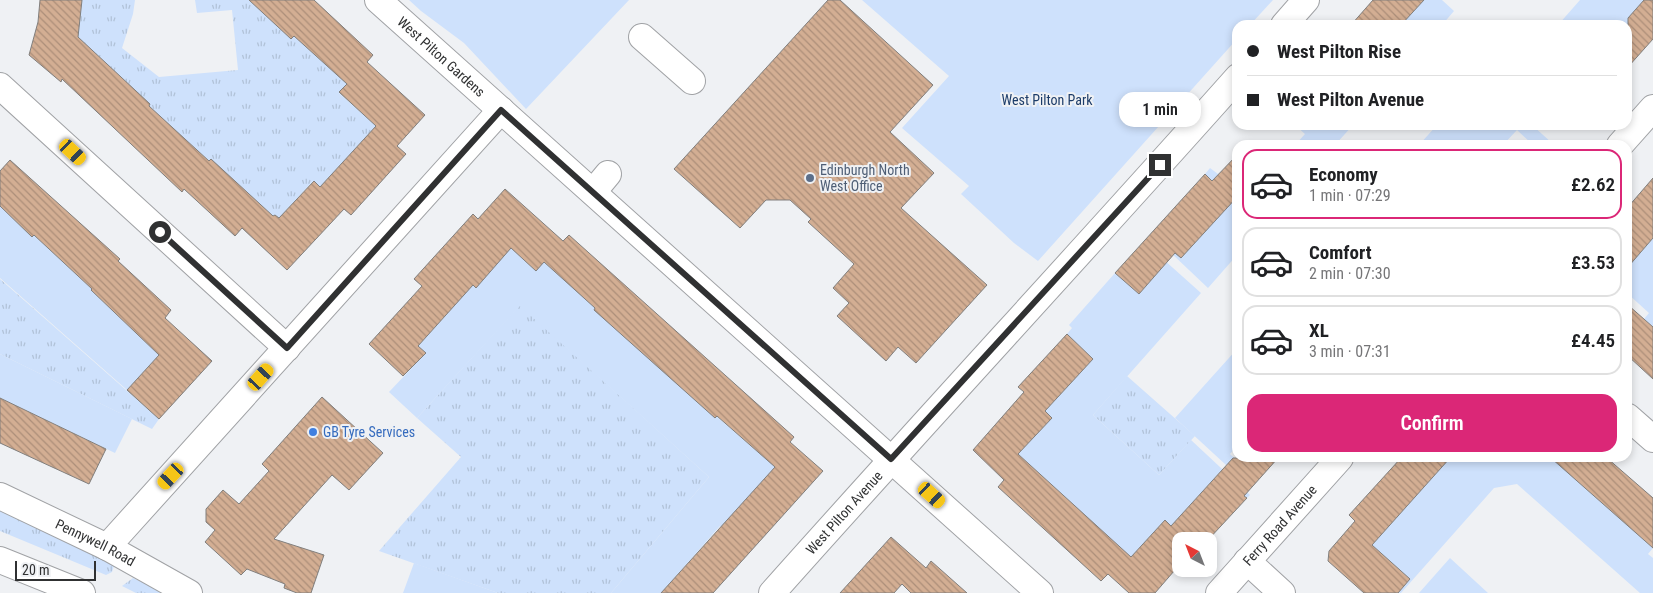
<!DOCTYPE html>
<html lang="en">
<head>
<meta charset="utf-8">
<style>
	body { margin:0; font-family:"Roboto Condensed",sans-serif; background:#f6f6f6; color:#202124; height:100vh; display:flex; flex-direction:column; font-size:19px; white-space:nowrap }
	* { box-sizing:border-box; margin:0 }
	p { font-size:16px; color:#757577 }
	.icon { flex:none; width:28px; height:28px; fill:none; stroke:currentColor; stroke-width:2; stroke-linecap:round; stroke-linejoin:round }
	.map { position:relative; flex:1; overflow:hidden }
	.side { position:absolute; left:1232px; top:140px; width:400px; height:322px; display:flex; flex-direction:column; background:#fff; border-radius:15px; box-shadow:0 2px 8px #0003 }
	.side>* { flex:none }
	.hud { position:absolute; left:1232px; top:20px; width:400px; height:110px; border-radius:15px; box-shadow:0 2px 8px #0003; display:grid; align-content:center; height:110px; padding:0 15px; background:#fff }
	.needle { width:32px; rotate:318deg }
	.buttons { position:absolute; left:1172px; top:532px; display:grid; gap:10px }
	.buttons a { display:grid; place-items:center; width:45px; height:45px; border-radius:10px; background:#fff; box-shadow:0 2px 8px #0003; font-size:25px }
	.scale { position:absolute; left:15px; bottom:12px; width:81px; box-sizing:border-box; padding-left:5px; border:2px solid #303132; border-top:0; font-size:14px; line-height:18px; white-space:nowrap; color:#303132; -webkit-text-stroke:4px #eff1f4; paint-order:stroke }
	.end { position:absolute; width:22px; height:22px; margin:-11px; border:6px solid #303132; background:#fff; box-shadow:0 0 0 2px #fff }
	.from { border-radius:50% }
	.bubble { position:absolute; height:35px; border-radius:15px; background:#fff; box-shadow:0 2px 8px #0003; font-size:16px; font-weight:600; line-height:35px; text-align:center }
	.car { position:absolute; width:15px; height:30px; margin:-15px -8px; border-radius:6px; box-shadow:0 0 4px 1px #0007; background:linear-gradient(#f5c518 24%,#345 0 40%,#f5c518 0 76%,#345 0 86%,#f5c518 0) }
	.hud b { display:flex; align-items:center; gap:18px; height:48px; font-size:19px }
	.hud b+b { border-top:1px solid #e0e0e0 }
	.hud i { width:12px; height:12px; background:#202124 }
	ul { padding:9px 0 0; list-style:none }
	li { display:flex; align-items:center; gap:15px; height:70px; margin:0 10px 8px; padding:0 5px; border:2px solid #e0e0e0; border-radius:15px }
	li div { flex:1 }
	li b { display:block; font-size:19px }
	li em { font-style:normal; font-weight:600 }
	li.current { border-color:#db2777 }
	li>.icon { width:45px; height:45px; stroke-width:1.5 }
	.action { display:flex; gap:10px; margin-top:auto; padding:10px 15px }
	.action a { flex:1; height:58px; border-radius:15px; background:#db2777; color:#fff; font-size:20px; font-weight:600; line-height:58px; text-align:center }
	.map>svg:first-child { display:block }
</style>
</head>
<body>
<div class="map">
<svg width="1653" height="593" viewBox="0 0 1653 593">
	<defs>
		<pattern id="grass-tufts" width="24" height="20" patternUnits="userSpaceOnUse" patternTransform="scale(1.25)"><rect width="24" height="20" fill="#cee1fc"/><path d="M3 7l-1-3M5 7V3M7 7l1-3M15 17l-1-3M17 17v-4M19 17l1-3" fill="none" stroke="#b1c2d8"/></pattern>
		<pattern id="building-back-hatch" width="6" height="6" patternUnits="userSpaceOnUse" patternTransform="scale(1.25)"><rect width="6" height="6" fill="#d3ae93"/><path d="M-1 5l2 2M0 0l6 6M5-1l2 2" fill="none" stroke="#ac8e79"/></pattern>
	</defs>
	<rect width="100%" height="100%" fill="#eff1f4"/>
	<path fill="url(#grass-tufts)" d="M81 0H135L133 14 122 48 159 77 238 70 232 10 197 13 195 0H249L294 36 347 84 339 93 376 126 320 187 313 181 279 218 275 215 273 216 209 161 149 106 150 104 100 58 76 43 80 18Z
		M0 279 159 419 152 429 0 354Z
		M520 305 709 477 611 593H498L379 551 461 457 417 418Z
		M1127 376 1195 436 1159 475 1093 415Z
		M0 503 112 560 114 566 112 572 106 575 0 531Z
		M133 578 166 593H136L122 586Z"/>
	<path fill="#cee1fc" d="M409 0H629L526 109 464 43 421 11Z
		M862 0H1273L1250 25H1238L1237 39 1038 261 1014 243 961 194 969 186 902 128 949 76Z
		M1424 0H1442L1454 11 1442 25H1401Z
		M1580 0H1644L1645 47 1628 31V25H1621L1618 23 1616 25H1558Z
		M1295 125H1353L1335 145H1295L1305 134Z
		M1437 125H1532L1552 143 1551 145H1533L1517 130 1503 145H1419Z
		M1210 168 1218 174 1224 169 1237 181V255L1208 288 1151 234 1152 232 1181 258 1233 200 1205 174Z
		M0 206 32 236 34 235 92 289 91 290 159 355 127 390 0 278Z
		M1653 238V327L1644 319 1649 313 1628 294V267Z
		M503 241 536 271 544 262 595 308 594 310 775 467 769 531 750 552 720 526 661 593H611L709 477 520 306 417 418 389 392 426 353 418 346 450 311 467 280 476 287 491 271Z
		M1144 242 1201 293 1093 415 1159 475 1191 440 1250 495 1247 498 1219 473 1171 526 1165 520 1131 557 1018 454 1052 418 1045 411 1093 359 1067 334 1072 328 1069 325 1115 273 1139 294 1162 268 1139 247Z
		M1237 349V446L1230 454 1258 480 1251 488 1175 418Z
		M0 354 132 419 115 453 0 398Z
		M1450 458H1551L1653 548 1648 554 1653 558V593H1640L1517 484 1494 488 1401 593H1398L1410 579 1372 545Z
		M1450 558 1488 593H1419Z
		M414 563 498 593H403Z"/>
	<path fill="url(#building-back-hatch)" stroke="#817f7d" d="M40 0H82L78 37 150 104 149 106 209 161 211 159 273 216 275 215 279 218 314 181 320 187 376 126 339 92 347 84 294 36 291 39 249 0H314L373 55 367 62 425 115 397 146 406 154 351 215 344 209 287 270 242 228 235 236 184 189 182 192 62 79 61 82 29 55 38 22Z
		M828 0H840L933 85 890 132 934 173 901 208 987 285 916 363 898 347 886 361 837 316 849 303 833 288 854 264 808 222 811 219 790 200H766L740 228 674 169Z
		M1373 0H1424L1401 25H1351Z
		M1644 0H1653V39L1628 67V18Z
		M1238 154V196L1181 258 1175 253 1139 294 1115 273 1205 174 1212 181Z
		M10 160 120 259 118 261 171 310 165 318 212 361 159 419 127 390 159 355 91 290 92 289 34 235 32 237 0 206V171Z
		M1653 178V238L1628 267V207Z
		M505 189 563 241 569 235 794 437 790 442 823 471 713 593H661L775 467 717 416 715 418 594 310 595 308 544 262 536 271 511 248 476 288 473 285 418 346 426 353 403 376 369 344 422 286 414 279 473 214 478 219Z
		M1628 305 1653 327V379L1628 356Z
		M1067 334 1093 359 1045 411 1052 418 1018 454 1131 557 1165 520 1171 526 1233 458H1278L1244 496 1247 498 1207 541H1181V563L1155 593H1129L1108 574 1101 581 998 487 1004 480 973 450 1024 392 1018 387Z
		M322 397 383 453 349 490 332 475 274 539 324 555 311 593H297L284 588 285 584 247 569 241 575 205 542 215 530 206 522V509L223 490 239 504 269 471 262 464Z
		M0 398 106 449 89 484 0 443Z
		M1401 458H1450L1372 545 1410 579 1398 593H1364L1328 561 1329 551 1355 521 1349 515Z
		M1551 458H1607L1653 498V548Z
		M891 537 926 568 931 561 967 593H911L902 584 894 593H840Z"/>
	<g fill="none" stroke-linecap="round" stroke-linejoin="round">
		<g stroke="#a0a2a5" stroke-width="28">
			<g id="minor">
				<path id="s1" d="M378 0 1040 593"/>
				<path d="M1284 25 1306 0"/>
				<path d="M642 37 692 81"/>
				<path d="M0 86 287 348"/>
				<path d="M1620 145 1653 108"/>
				<path d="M593 192 608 174"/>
				<path d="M1628 417 1653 439"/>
				<path id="s2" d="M0 496 107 547 189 593"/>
				<path d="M107 547 501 110"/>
				<path d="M0 560 82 593"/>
				<path d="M1247 561 1282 593"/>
				<path id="s3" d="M772 593C926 420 1084 250 1238 77"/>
				<path id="s4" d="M1219 593 1340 458"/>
			</g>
		</g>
		<use href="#minor" stroke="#fff" stroke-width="26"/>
	</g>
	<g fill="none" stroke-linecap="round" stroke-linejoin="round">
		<path stroke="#303132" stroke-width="6" d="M160 232 287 348 501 110 891 459 1160 165"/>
	</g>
	<circle fill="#5c6f8a" stroke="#eff1f4" stroke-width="2" cx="810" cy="178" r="5"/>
	<circle fill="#3f7fe0" stroke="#eff1f4" stroke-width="2" cx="313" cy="432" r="5"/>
	<g text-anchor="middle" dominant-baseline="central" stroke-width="4" stroke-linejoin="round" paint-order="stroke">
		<g font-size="14" fill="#303132" stroke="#eff1f4">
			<text stroke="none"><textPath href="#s1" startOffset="85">West Pilton Gardens</textPath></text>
			<text stroke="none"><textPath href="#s3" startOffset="108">West Pilton Avenue</textPath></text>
			<text stroke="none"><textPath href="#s4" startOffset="91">Ferry Road Avenue</textPath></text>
			<text stroke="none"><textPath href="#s2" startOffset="106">Pennywell Road</textPath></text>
		</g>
		<g font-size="14" fill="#1c3c69" stroke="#eff1f4">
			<text x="1047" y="100">West Pilton Park</text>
		</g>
		<g font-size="14" fill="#4e5e75" stroke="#eff1f4" text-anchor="start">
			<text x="820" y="170">Edinburgh North<tspan x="820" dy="16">West Office</tspan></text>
		</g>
		<g font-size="14" fill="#366cbe" stroke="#eff1f4" text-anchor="start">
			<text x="323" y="432">GB Tyre Services</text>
		</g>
	</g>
</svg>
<div class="buttons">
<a><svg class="needle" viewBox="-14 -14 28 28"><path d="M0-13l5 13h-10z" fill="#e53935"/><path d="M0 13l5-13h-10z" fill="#757577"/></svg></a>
</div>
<div class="scale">20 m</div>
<i class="end from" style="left:160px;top:232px"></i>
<i class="end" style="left:1160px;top:165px"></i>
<div class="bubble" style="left:1119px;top:92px;width:82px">1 min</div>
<i class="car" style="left:73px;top:152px;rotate:133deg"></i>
<i class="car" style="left:261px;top:377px;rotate:42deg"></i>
<i class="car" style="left:171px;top:476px;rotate:223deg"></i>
<i class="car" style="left:932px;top:495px;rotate:132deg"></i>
<div class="hud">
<b><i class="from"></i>West Pilton Rise</b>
<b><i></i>West Pilton Avenue</b>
</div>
<section class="side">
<ul>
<li class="current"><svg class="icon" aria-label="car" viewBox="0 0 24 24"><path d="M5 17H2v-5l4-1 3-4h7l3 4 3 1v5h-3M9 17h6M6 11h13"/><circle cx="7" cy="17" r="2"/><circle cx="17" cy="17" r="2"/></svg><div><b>Economy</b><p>1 min · 07:29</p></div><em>£2.62</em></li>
<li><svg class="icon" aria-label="car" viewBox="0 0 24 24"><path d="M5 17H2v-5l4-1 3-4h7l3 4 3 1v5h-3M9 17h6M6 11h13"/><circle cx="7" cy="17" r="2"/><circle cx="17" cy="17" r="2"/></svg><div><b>Comfort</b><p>2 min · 07:30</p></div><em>£3.53</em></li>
<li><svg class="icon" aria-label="car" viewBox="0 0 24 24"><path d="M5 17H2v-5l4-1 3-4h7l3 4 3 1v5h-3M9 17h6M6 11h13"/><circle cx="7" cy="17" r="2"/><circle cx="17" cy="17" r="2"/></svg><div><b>XL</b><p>3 min · 07:31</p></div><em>£4.45</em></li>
</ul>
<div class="action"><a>Confirm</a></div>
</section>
</div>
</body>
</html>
